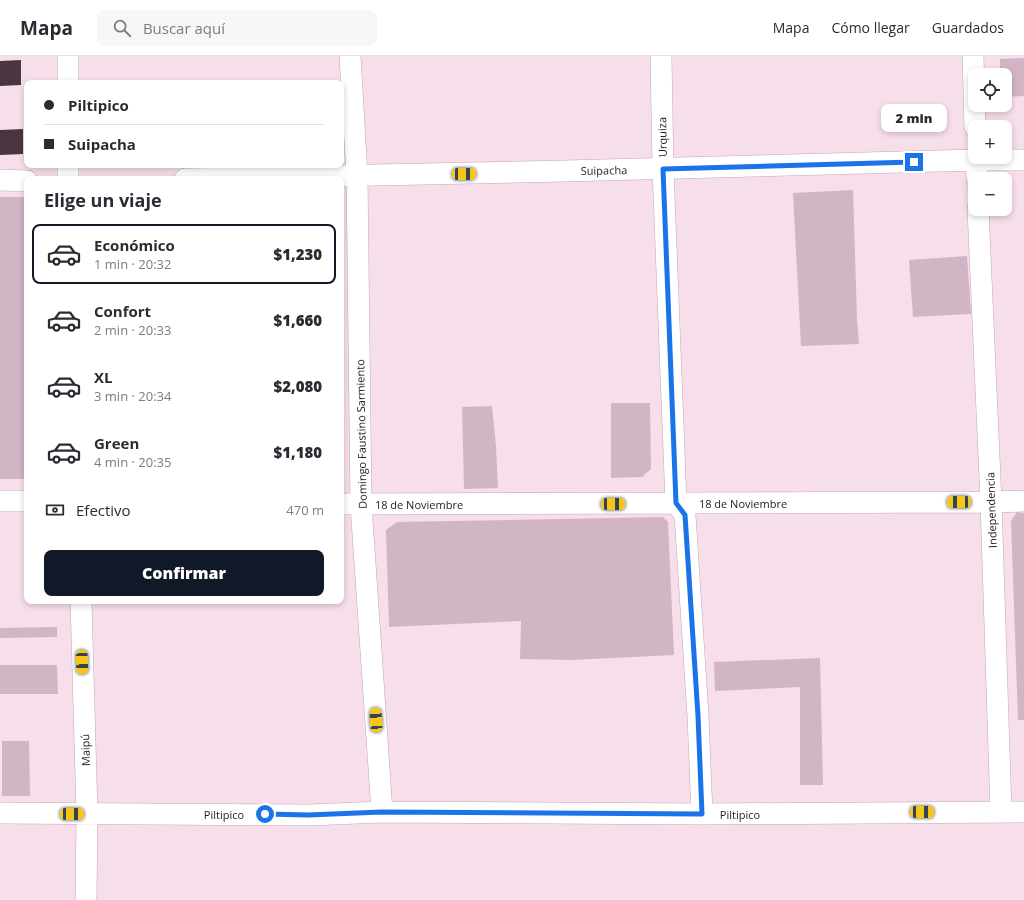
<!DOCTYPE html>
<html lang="es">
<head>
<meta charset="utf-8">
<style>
	body { margin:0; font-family:"Open Sans",sans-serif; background:#f7f7f7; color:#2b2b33; height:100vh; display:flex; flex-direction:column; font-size:15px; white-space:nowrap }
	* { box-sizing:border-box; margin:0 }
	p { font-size:13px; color:#7c7c81 }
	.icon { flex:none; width:22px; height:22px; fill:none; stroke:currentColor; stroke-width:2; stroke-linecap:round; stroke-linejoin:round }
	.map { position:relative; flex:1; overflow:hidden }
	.drawer { position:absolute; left:24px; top:120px; width:320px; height:428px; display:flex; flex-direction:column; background:#fff; border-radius:8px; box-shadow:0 2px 6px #0003 }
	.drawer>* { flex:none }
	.guide { position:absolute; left:24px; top:24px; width:320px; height:88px; border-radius:8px; box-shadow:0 2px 6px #0003; display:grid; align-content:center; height:88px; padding:0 20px; background:#fff }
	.buttons { position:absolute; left:968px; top:12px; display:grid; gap:8px }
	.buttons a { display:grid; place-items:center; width:44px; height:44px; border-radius:8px; background:#fff; box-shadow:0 2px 6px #0003; font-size:20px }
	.end { position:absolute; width:18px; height:18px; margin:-9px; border:5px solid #1a73e8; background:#fff; box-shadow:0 0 0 2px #fff }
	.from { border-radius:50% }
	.bubble { position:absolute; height:28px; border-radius:8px; background:#fff; box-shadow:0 2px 6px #0003; font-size:13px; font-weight:800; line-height:28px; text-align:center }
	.car { position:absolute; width:12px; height:24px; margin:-12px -6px; border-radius:5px; box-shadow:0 0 3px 1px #0007; background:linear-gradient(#f5c518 24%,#345 0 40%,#f5c518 0 76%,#345 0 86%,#f5c518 0) }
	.guide b { display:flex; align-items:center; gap:14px; height:38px; font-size:15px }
	.guide b+b { border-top:1px solid #e1e1e2 }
	.guide i { width:10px; height:10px; background:#2b2b33 }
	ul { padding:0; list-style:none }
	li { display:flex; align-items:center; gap:12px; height:60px; margin:0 8px 6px; padding:0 12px; border:2px solid transparent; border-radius:8px }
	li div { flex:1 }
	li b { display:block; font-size:15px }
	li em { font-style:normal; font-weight:800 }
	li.current { border-color:#111827 }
	li>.icon { width:36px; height:36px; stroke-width:1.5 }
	h2 { padding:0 20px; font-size:18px; line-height:48px }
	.pay { display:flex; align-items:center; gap:10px; height:44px; padding:0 20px; font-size:15px }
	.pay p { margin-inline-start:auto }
	.action { display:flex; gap:8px; margin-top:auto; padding:8px 20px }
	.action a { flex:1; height:46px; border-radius:8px; background:#111827; color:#fff; font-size:16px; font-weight:800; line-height:46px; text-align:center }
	header { display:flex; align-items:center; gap:24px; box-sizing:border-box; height:56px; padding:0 20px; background:#fff; border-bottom:1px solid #e1e1e2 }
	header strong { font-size:19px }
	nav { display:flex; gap:22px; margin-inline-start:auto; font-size:14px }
	.search { width:280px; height:36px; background:#f7f7f7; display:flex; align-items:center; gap:10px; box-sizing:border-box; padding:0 14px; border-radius:8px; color:#7c7c81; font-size:15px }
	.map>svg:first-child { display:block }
</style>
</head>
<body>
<header>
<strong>Mapa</strong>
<div class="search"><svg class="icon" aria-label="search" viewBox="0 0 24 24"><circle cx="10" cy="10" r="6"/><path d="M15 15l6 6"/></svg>Buscar aquí</div>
<nav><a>Mapa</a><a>Cómo llegar</a><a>Guardados</a></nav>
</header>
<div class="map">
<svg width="1024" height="844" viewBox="0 0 1024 844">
	<rect width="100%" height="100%" fill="#f7deeb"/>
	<path fill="#d1b5c4" d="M1024 2V40L1005 41V19H1000V3Z
		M853 134 857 263 859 288 801 290 793 137Z
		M0 141H27V423H0Z
		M967 200 971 258 913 261 909 204Z
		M611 347H650L651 413 642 421 611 422Z
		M492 350 496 390 498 432 464 433 462 351Z
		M1017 456 1024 457V664H1018L1011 465Z
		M663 461 668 466 674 599 572 604 520 603 521 565 389 571 386 474 397 466Z
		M57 571V581L0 582V572Z
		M820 602 823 729H800V631L715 635 714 606Z
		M0 609H57L58 638H0Z
		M2 685H29L30 740H2Z"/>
	<path fill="#493640" d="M21 4V29L0 30V5Z
		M23 73V98L0 99V74Z"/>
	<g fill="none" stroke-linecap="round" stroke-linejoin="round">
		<g stroke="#c0a8b5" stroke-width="22">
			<path id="street" d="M350 0 357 120 361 449 382 756
				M661 0 663 113 676 447 685 459 698 660 702 758
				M973 0 975 71
				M68 27V0
				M976 101 977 123
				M68 123V109
				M185 123C449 119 712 111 976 104H1024
				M0 124 27 125
				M978 153 991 446 1001 756
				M0 445H27
				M341 448 991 446 1024 445
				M81 545 87 758 86 844
				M0 757 309 759 382 756 702 758 1024 756"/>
		</g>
		<use href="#street" stroke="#fff" stroke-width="21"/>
	</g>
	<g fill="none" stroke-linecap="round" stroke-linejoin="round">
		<path stroke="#1a73e8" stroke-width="5" d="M265 758 308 759 382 756 702 758 698 660 685 459 676 447 663 113 914 106"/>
	</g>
	<g text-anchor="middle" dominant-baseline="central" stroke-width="4" stroke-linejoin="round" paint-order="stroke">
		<g font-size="11" fill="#22191e" stroke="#fff">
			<text transform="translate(662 81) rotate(-91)">Urquiza</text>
			<text transform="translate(604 114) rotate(-1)">Suipacha</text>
			<text transform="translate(361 378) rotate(-91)">Domingo Faustino Sarmiento</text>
			<text x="743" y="447">18 de Noviembre</text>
			<text x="419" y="448">18 de Noviembre</text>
			<text transform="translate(991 454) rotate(-92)">Independencia</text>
			<text transform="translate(85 694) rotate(-92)">Maipú</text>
			<text x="224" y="758">Piltipico</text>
			<text x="740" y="758">Piltipico</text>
		</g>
	</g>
</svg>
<div class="buttons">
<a><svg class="icon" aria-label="locate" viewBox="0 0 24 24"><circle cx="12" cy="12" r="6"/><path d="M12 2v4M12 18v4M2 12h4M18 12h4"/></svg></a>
<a>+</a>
<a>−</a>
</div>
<i class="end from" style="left:265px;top:758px"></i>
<i class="end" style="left:914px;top:106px"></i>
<div class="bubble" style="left:881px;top:48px;width:66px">2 min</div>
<i class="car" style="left:464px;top:118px;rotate:89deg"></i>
<i class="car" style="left:959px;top:446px;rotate:270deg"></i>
<i class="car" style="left:613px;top:448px;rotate:90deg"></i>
<i class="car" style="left:82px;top:606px;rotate:178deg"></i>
<i class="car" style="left:376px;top:664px;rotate:356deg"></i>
<i class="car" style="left:922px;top:756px;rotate:90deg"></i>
<i class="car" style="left:72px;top:758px;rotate:90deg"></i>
<div class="guide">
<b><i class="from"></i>Piltipico</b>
<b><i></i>Suipacha</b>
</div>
<section class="drawer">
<h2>Elige un viaje</h2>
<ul>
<li class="current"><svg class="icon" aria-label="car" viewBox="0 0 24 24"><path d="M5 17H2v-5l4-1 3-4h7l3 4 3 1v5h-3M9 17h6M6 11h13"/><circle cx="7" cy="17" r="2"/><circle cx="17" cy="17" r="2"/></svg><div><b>Económico</b><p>1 min · 20:32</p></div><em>$1,230</em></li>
<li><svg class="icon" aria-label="car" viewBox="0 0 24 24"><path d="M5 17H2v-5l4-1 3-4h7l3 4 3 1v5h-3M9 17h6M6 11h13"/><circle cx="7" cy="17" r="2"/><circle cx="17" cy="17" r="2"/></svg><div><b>Confort</b><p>2 min · 20:33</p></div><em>$1,660</em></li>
<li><svg class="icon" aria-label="car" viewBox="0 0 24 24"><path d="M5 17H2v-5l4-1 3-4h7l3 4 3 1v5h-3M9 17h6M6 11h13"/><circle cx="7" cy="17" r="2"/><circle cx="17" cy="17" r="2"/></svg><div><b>XL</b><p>3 min · 20:34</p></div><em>$2,080</em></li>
<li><svg class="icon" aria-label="car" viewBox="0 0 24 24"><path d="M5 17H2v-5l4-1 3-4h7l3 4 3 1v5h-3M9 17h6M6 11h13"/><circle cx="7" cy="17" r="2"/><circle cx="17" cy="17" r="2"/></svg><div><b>Green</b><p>4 min · 20:35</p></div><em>$1,180</em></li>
</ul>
<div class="pay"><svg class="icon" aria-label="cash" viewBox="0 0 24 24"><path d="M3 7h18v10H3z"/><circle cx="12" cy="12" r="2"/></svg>Efectivo<p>470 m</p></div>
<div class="action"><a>Confirmar</a></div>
</section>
</div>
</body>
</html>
